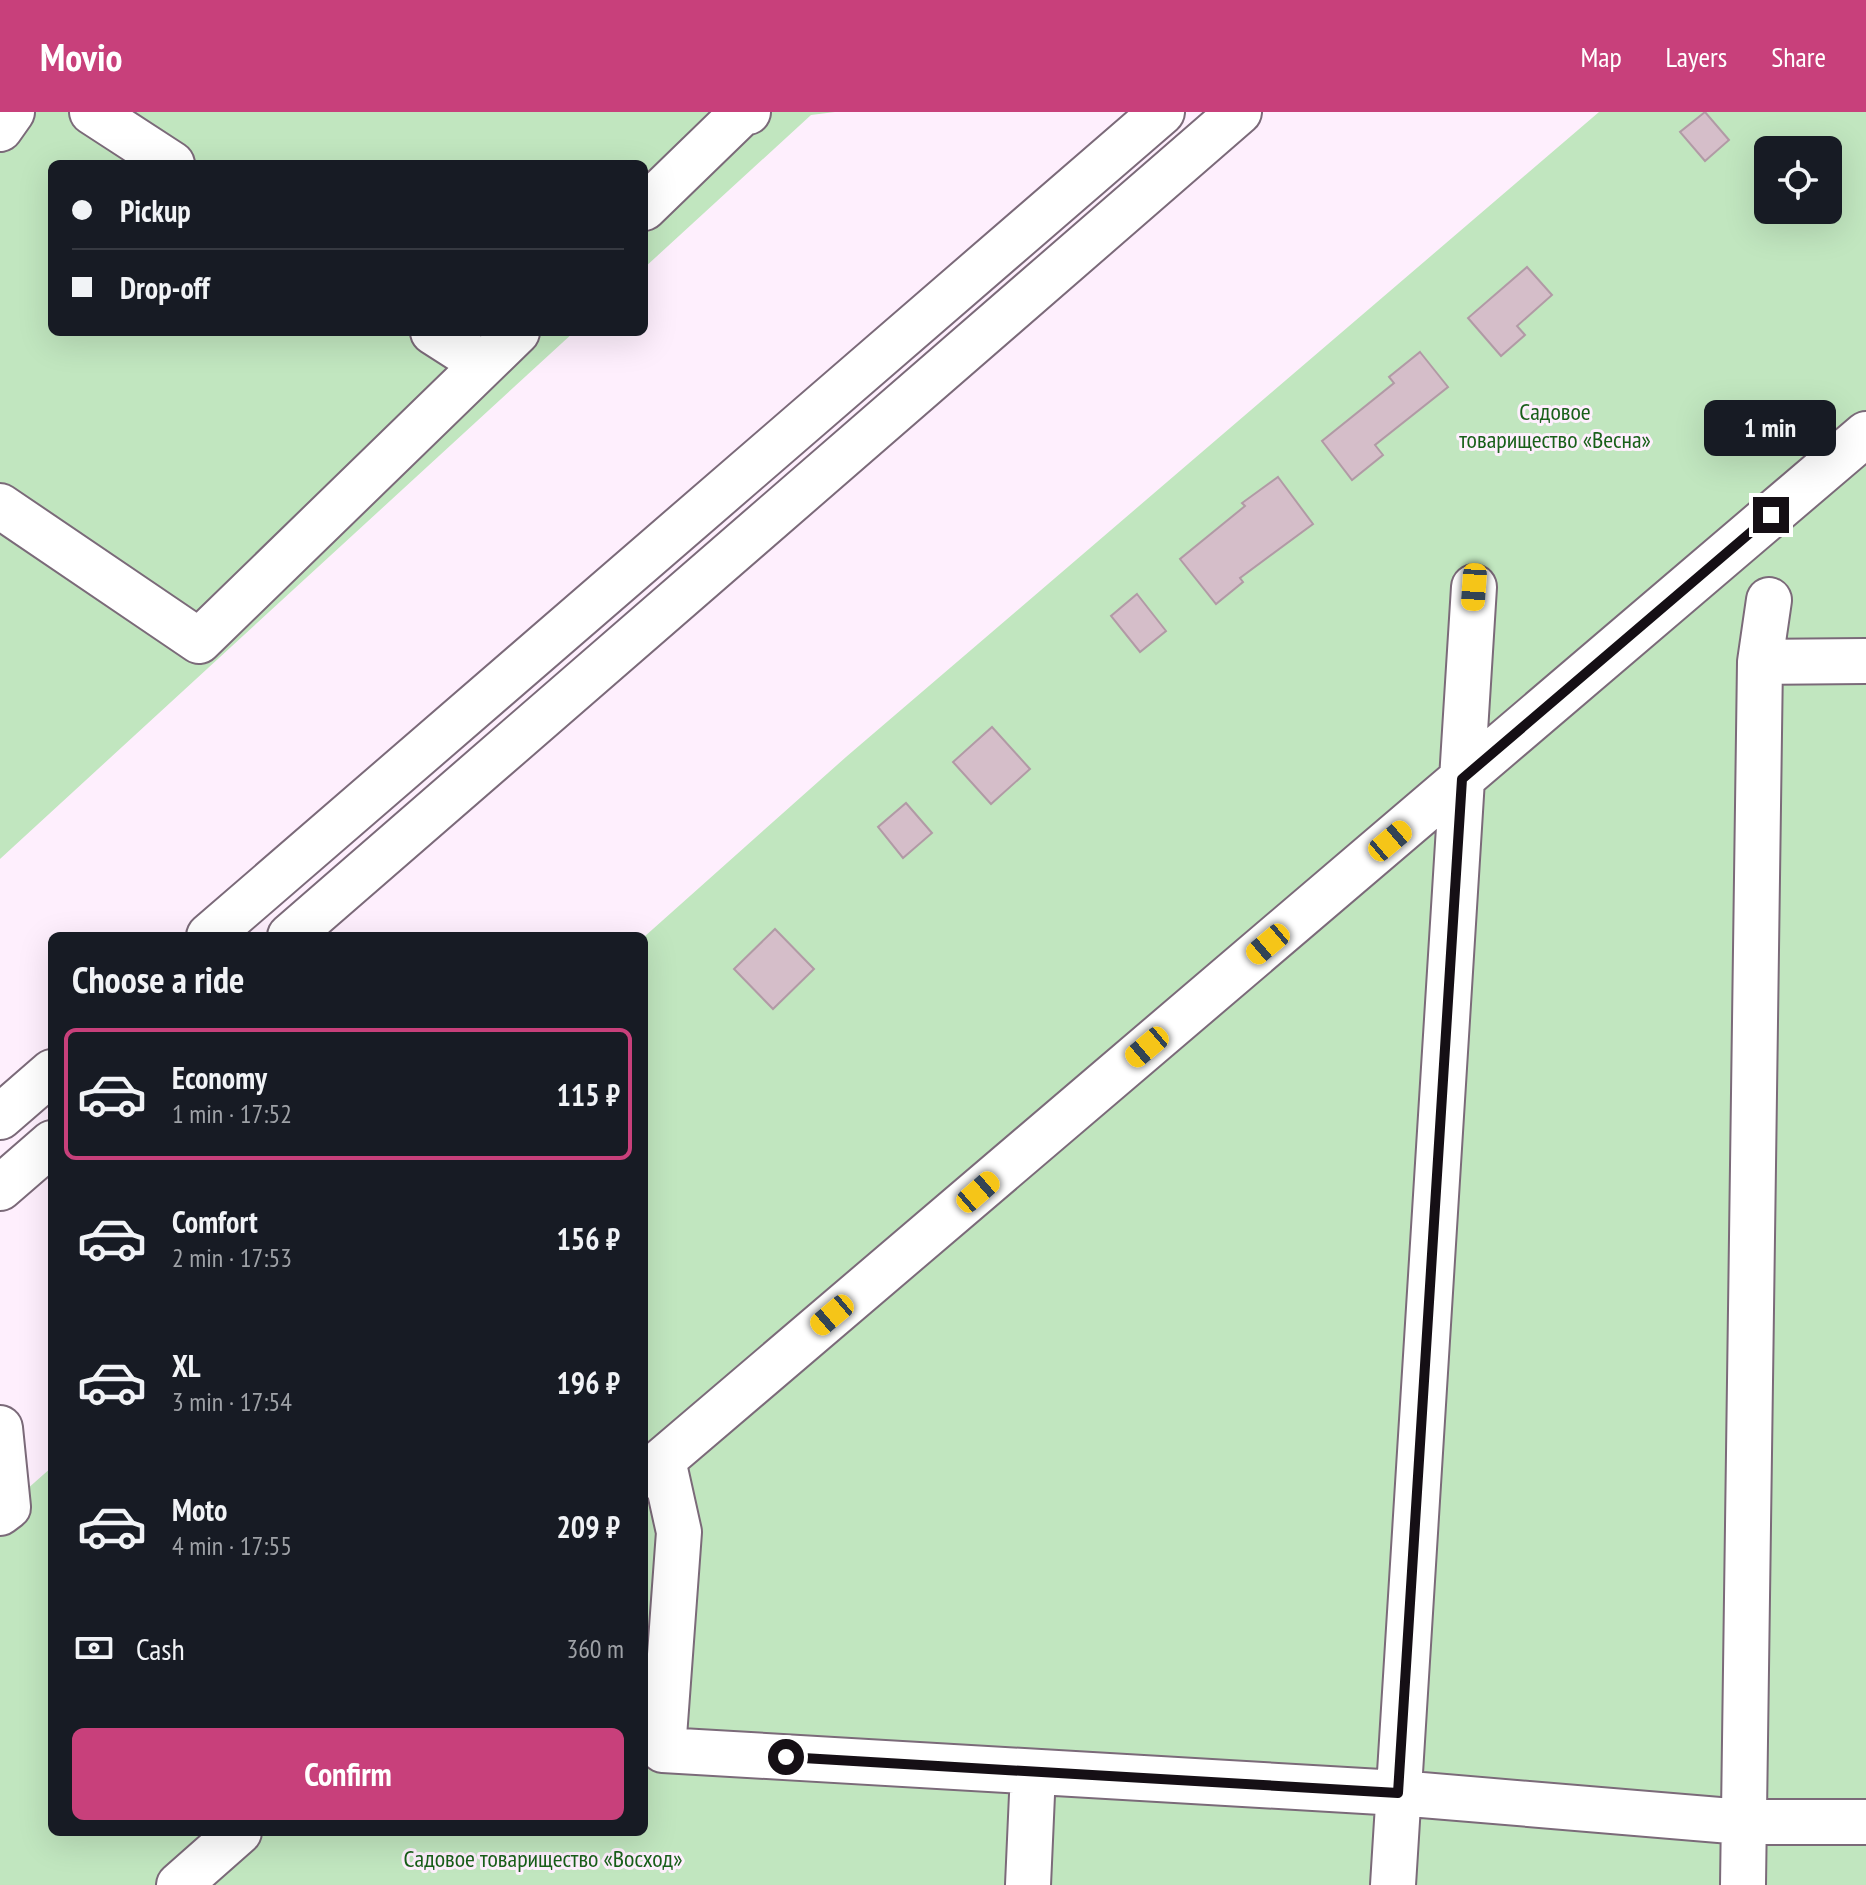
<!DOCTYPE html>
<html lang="en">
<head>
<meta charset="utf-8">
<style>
	body { margin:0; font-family:"PT Sans Narrow",sans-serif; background:#242831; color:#f1f3f6; height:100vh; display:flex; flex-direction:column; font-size:30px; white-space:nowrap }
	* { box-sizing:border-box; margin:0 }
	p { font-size:26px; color:#9ea1a6 }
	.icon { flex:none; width:44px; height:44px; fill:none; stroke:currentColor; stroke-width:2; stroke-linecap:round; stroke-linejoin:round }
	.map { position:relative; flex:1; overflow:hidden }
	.sheet { position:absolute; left:48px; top:820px; width:600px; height:904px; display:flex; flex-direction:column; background:#171b24; border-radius:12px; box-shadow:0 8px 32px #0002 }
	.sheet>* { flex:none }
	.top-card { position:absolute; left:48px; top:48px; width:600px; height:176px; border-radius:12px; box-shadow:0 8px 32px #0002; display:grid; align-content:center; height:176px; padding:0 24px; background:#171b24 }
	.fabs { position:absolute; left:1754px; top:24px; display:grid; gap:16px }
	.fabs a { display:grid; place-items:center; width:88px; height:88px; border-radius:12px; background:#171b24; box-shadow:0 8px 32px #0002; font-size:40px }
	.end { position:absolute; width:36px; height:36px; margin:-18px; border:10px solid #150f15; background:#fff; box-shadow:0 0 0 4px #fff }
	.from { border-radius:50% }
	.bubble { position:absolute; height:56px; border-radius:12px; background:#171b24; box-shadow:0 8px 32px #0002; font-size:26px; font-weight:600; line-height:56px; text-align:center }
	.car { position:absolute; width:24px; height:48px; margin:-24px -12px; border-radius:10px; box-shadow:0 0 6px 2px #0007; background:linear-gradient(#f5c518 24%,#345 0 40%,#f5c518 0 76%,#345 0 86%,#f5c518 0) }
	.top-card b { display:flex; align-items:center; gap:28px; height:76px; font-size:30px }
	.top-card b+b { border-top:2px solid #363941 }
	.top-card i { width:20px; height:20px; background:#f1f3f6 }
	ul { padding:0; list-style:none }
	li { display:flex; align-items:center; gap:24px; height:132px; margin:0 16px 12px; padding:0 8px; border:4px solid transparent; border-radius:12px }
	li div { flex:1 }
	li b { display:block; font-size:30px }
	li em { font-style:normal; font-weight:600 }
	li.active { border-color:#c8407b }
	li>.icon { width:72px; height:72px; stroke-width:1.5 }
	h2 { padding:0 24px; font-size:36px; line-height:96px }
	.pay { display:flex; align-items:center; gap:20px; height:88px; padding:0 24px; font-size:30px }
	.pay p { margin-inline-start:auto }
	.cta { display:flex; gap:16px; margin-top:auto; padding:16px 24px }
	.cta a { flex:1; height:92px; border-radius:12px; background:#c8407b; color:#fff; font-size:32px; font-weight:600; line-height:92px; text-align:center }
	header { display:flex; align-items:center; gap:48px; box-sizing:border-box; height:112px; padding:0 40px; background:#c8407b; color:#fff }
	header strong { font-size:38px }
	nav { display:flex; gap:44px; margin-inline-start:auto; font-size:28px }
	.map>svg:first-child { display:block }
</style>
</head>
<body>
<header>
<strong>Movio</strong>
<nav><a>Map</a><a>Layers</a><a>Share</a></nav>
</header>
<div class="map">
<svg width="1866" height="1773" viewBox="0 0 1866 1773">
	<rect width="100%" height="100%" fill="#feeffd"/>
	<path fill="#c1e6bf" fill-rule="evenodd" d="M0 0H835L811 3 644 156V52H52V220H574L0 747Z
		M1599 0H1866V1773H0V1401L52 1355V1720H644V825L846 645ZM1768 38H1828V98H1768Z"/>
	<path fill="#d5bec9" stroke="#b19aa5" stroke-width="2" d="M1705 0 1729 28 1705 49 1680 20Z
		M1527 155 1552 183 1517 214 1525 223 1501 244 1468 206Z
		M1420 240 1448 275 1375 333 1383 343 1352 368 1322 329 1394 271 1389 265Z
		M1278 365 1313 412 1240 466 1243 470 1216 492 1180 447 1245 394 1242 391Z
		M1137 482 1166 519 1140 540 1111 504Z
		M992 615 1030 657 991 692 953 650Z
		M906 691 932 721 903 746 878 715Z
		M775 817 814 857 773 897 734 857Z"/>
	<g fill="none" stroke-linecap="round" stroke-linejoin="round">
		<g stroke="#7b6a79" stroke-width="48">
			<path id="minor" d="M92 0 172 52
				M0 17 12 0
				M644 96 742 1 748 0
				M433 220 483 252
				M0 394 199 529 517 220
				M1760 550 1866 549
				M0 1316 8 1395 0 1401
				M663 1348 679 1420 663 1638 1398 1681 1743 1710H1866
				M644 1364 1866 322
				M179 1773 239 1720
				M1028 1773 1033 1660
				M1393 1773 1474 475
				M1743 1773 1760 550 1769 488"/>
		</g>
		<g stroke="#7b6a79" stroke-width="48">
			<path id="major" d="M209 824 1162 0
				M290 824 1239 0
				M0 1005 52 960
				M0 1076 52 1031"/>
		</g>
		<use href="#minor" stroke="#fff" stroke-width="44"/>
		<use href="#major" stroke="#fff" stroke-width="44"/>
	</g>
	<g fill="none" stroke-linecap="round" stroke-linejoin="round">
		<path stroke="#150f15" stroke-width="10" d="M786 1645 1398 1681 1462 667 1771 403"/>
	</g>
	<g text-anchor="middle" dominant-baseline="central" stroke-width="6" stroke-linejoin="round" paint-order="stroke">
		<g font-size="24" fill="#185f19" stroke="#feeffd">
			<text x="1555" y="299">Садовое<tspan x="1555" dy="28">товарищество «Весна»</tspan></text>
			<text x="543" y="1746">Садовое товарищество «Восход»</text>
		</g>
	</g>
</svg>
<div class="fabs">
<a><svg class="icon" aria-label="locate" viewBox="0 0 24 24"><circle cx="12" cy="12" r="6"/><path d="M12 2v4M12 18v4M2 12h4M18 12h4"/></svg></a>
</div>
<i class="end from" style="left:786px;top:1645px"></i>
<i class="end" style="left:1771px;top:403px"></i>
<div class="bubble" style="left:1704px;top:288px;width:132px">1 min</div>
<i class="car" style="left:1474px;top:475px;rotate:184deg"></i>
<i class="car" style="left:1390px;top:729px;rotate:50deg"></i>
<i class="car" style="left:1268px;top:832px;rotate:230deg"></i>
<i class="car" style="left:1147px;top:935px;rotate:230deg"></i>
<i class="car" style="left:978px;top:1080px;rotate:49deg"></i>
<i class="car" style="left:832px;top:1203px;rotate:230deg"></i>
<div class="top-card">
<b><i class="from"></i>Pickup</b>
<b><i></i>Drop-off</b>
</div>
<section class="sheet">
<h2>Choose a ride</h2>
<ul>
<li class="active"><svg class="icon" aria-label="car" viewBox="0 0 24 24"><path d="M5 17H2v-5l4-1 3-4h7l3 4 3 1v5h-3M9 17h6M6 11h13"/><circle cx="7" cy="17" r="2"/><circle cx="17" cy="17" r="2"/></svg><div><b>Economy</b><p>1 min · 17:52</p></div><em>115 ₽</em></li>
<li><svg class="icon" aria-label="car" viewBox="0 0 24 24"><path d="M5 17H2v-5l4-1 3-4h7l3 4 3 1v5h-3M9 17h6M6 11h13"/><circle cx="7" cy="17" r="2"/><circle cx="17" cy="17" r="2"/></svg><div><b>Comfort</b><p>2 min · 17:53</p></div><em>156 ₽</em></li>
<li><svg class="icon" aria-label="car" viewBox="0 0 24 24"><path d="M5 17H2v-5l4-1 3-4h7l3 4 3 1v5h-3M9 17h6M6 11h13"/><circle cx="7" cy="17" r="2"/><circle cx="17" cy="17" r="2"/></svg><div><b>XL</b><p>3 min · 17:54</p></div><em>196 ₽</em></li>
<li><svg class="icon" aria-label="car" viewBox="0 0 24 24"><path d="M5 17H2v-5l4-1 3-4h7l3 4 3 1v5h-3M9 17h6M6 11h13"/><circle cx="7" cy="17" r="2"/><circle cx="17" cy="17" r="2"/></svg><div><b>Moto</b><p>4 min · 17:55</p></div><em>209 ₽</em></li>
</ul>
<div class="pay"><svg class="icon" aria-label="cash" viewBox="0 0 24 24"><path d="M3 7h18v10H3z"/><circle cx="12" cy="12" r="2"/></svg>Cash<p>360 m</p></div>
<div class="cta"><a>Confirm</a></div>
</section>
</div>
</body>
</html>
